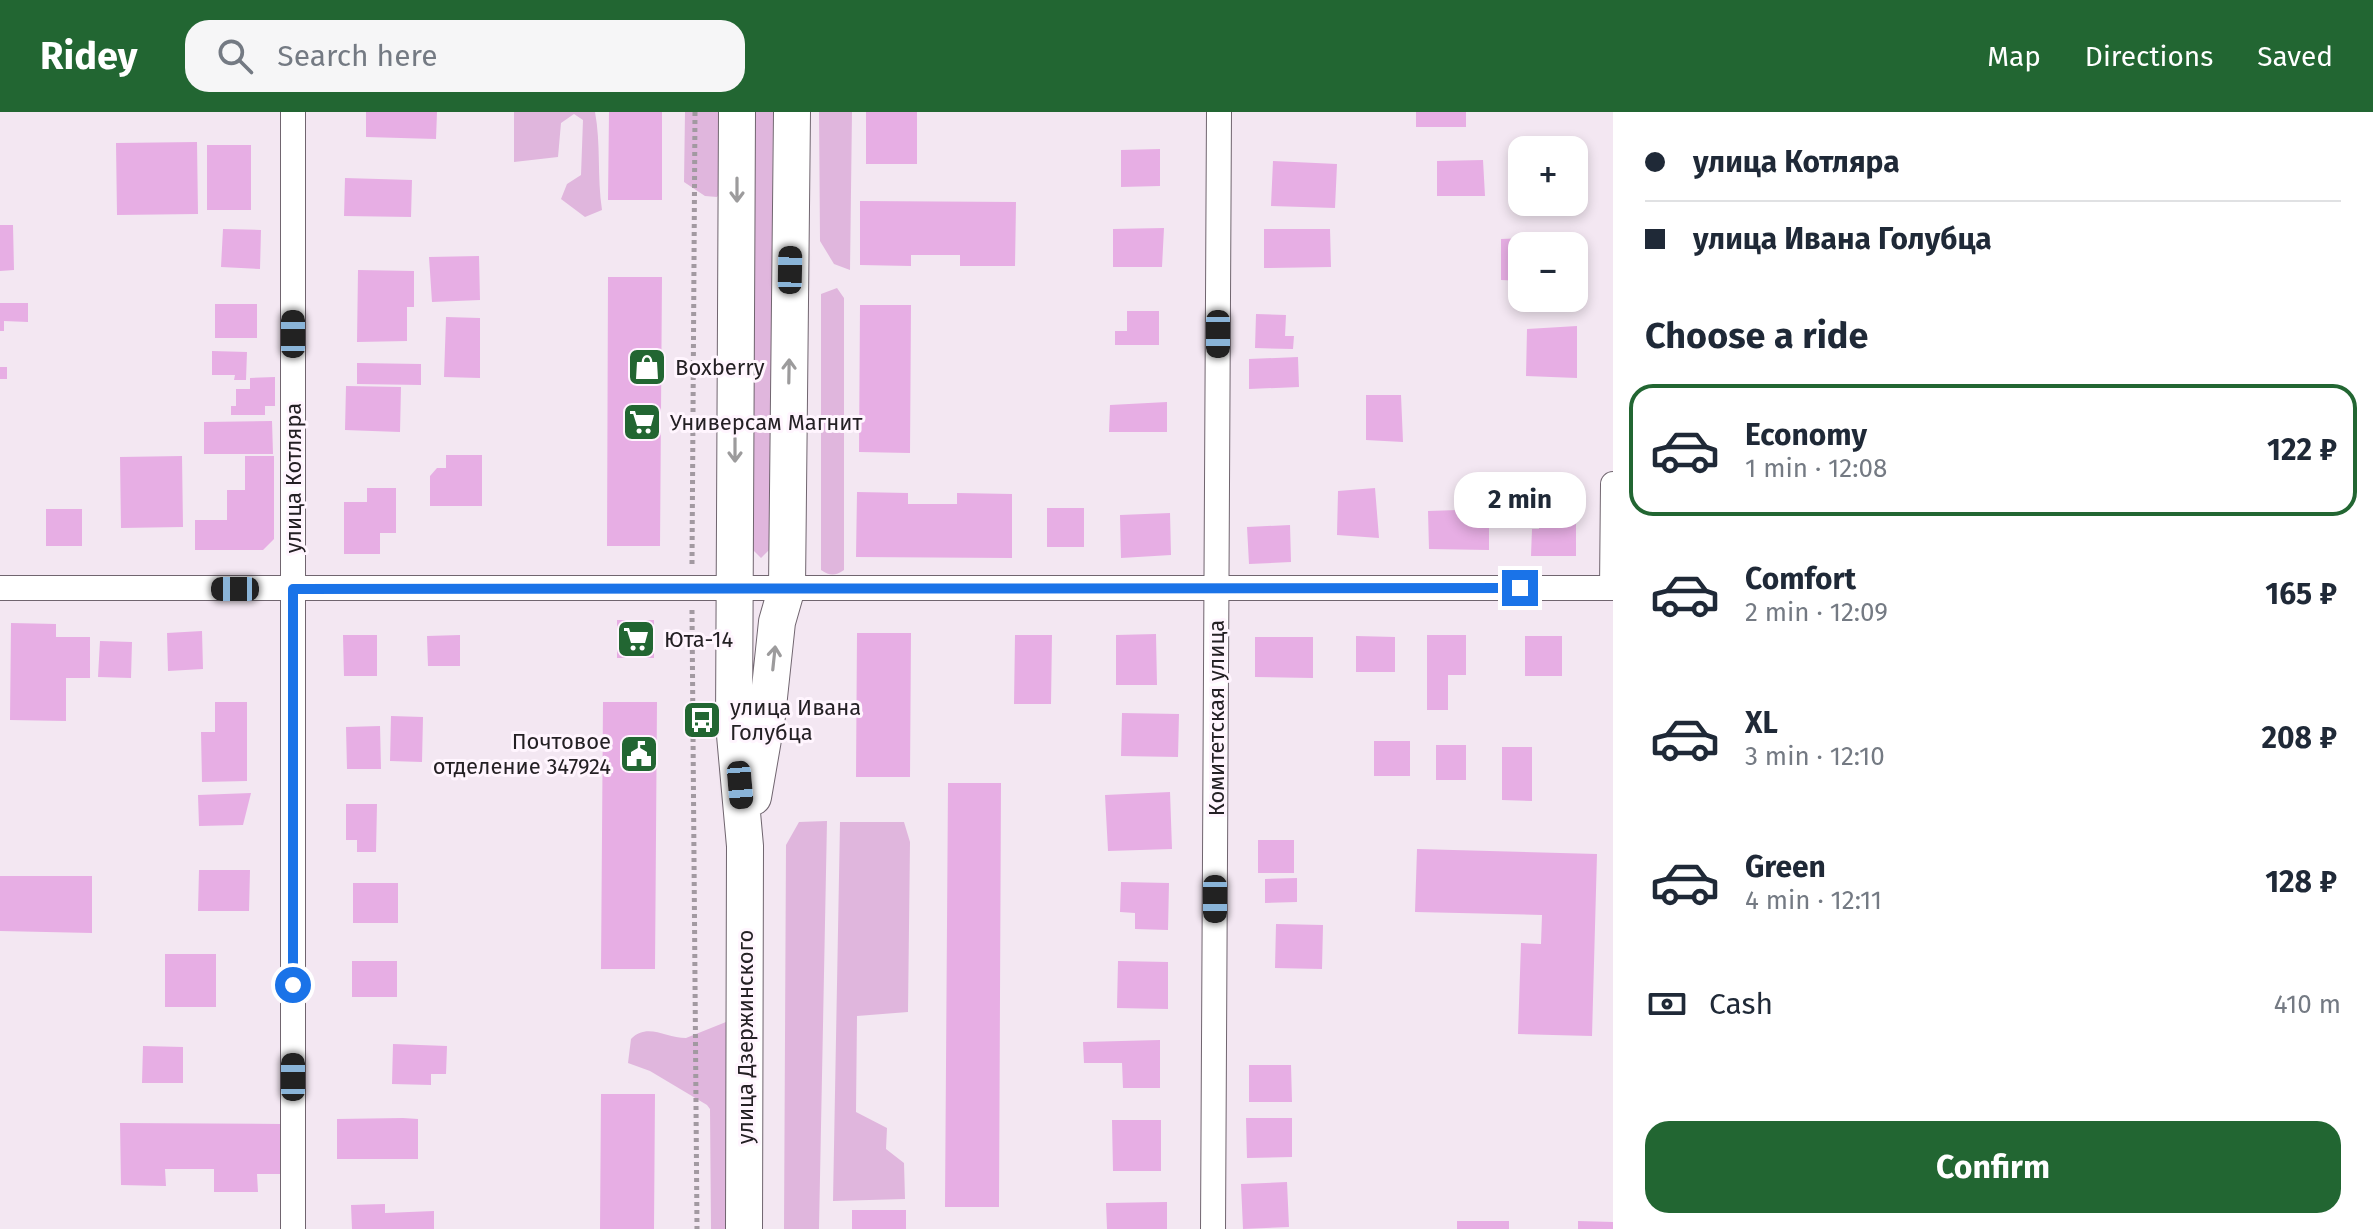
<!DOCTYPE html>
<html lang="en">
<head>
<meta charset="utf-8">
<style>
	body { margin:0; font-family:"Fira Sans",sans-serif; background:#f6f6f7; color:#1f2937; height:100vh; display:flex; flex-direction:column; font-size:30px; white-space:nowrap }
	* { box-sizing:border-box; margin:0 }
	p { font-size:26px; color:#747a83 }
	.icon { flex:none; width:44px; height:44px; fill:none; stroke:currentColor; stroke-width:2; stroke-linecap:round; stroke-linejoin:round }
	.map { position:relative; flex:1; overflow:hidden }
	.drawer { display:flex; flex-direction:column; background:#fff; width:760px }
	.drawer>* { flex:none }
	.hud { display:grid; align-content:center; height:176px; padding:0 32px; background:#fff }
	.buttons { position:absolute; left:1508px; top:24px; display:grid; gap:16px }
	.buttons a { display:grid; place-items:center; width:80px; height:80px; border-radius:16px; background:#fff; box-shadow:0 4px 12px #0003; font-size:40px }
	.end { position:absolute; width:36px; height:36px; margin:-18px; border:10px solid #1a73e8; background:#fff; box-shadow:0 0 0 4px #fff }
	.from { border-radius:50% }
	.bubble { position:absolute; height:56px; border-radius:24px; background:#fff; box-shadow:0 4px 12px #0003; font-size:26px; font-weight:700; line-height:56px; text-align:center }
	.car { position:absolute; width:24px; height:48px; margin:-24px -12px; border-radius:10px; box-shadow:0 0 6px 2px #0007; background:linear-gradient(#222 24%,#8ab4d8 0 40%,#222 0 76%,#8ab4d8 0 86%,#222 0) }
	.hud b { display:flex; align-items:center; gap:28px; height:76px; font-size:30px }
	.hud b+b { border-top:2px solid #e0e1e3 }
	.hud i { width:20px; height:20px; background:#1f2937 }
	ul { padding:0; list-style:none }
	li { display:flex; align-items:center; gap:24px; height:132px; margin:0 16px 12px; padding:0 16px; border:4px solid transparent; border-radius:24px }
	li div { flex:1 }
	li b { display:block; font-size:30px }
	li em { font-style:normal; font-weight:700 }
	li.current { border-color:#226632 }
	li>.icon { width:72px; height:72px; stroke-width:1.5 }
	h2 { padding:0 32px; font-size:36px; line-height:96px }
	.pay { display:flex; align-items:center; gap:20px; height:88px; padding:0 32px; font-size:30px }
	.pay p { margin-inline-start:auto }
	.cta { display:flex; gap:16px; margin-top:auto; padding:16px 32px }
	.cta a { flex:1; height:92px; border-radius:24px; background:#226632; color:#fff; font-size:32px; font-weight:700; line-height:92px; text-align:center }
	header { display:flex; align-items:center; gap:48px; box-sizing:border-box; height:112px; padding:0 40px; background:#226632; color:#fff }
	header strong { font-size:38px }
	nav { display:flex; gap:44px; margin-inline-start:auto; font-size:28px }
	.search { width:560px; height:72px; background:#f6f6f7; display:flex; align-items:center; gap:20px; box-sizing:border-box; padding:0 28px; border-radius:24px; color:#747a83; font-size:30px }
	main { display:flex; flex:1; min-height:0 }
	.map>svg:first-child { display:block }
</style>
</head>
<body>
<header>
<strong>Ridey</strong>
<div class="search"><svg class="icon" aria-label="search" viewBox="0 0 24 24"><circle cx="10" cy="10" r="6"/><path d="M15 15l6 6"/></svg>Search here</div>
<nav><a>Map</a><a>Directions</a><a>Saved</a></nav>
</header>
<main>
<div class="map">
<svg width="1613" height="1117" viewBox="0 0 1613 1117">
	<rect width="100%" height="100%" fill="#f3e7f2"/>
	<path fill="#e0b6dd" d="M514 0H595C601 32 597 65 602 98L585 105 561 87 567 72 581 63 583 8 574 2 561 11 558 45 514 50Z
		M685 0H723V75L717 85 705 84 684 70Z
		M754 0H773L770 437 761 446 753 438Z
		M819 0H852L850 158 834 152 820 129Z
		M837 176 844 186V458C835 464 830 464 821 458V182Z
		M827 709 819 1117H784L786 733 799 710Z
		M840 710H904L910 730 908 900 857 904 856 1000 887 1016 886 1037 904 1051 905 1087 833 1089Z
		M726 910 731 912 733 1117H711L710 997 707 993 650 959 628 951 631 927C647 910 666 926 686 926Z"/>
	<path fill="#e7aee4" d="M366 0H437L436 27 366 25Z
		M609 0H662V88H608Z
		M866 0H917V52H866Z
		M1416 0H1466V15H1416Z
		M197 30 198 102 117 103 116 31Z
		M207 33H251V98H207Z
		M1160 37V74L1121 75V38Z
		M1483 48 1485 84H1437V49Z
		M1273 49 1337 52 1335 96 1271 94Z
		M345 66 412 68 411 105 344 104Z
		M860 89 1016 90 1015 154H960V143H911V154L860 153Z
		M0 113H13L14 158 0 159Z
		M1164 116 1162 155H1113V117Z
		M223 117 261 118 260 157 221 155Z
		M1264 117H1330L1331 155 1264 156Z
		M1557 125V134H1522V169L1501 168V127Z
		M479 144 480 188 432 190 429 145Z
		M358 158 414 159V195H407V229L357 230Z
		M608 165H662L660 434H607Z
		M0 191H28V210L4 209V219H0Z
		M215 192H257V226H215Z
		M860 193H911L910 341 859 340Z
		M1127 199H1159V233H1115V219H1127Z
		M1256 202 1286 203 1285 224H1294L1293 237 1255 236Z
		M446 205 480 206V266L444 265Z
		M1577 214V266L1526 264 1527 217Z
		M212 239 247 240 246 268H234L235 263H212Z
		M1298 245 1299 275 1249 277V247Z
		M357 251 421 252V273L357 272Z
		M0 255H7V267H0Z
		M275 265V294H265V303H231V294H236V277H250V266Z
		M346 274 401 275 400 320 345 318Z
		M1366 283H1401L1403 330 1366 328Z
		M1167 290V320H1109L1110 293Z
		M272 309 273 342H204V310Z
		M446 343H482V394H430V364L437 356H446Z
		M182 344 183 415 121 416 120 345Z
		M245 344H274V427L263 438H195V408H227V378H245Z
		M367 376H396V421H380V442H344V390H367Z
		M1375 376 1379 426 1337 423 1338 379Z
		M857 380 908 381V392H957V381L1012 382V446L856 445Z
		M1047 396H1084V435H1047Z
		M46 397H82V434H46Z
		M1489 397V438L1429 437 1428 399Z
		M1170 401 1171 443 1121 446 1120 403Z
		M1539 401 1576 402V444H1531L1532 417H1539Z
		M1290 413 1291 450 1249 452 1247 415Z
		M617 508H654V546H617Z
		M11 511 56 512V525H90V566H66V609L10 608Z
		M202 519 203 557 168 559 167 521Z
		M857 521H911L910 665H856Z
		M1156 522 1157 573H1116V523Z
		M343 523H377V564H344Z
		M460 523V554H428L427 524Z
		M1015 523H1052L1051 592H1014Z
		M1427 523H1466V563H1448V598H1427Z
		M1356 524 1395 525V560H1356Z
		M1525 524H1562V564H1525Z
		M1255 525H1313V566L1255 565Z
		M100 529 132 530 131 566 98 565Z
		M215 590H247V669L202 670 201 620H215Z
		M603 590H657L655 857H601Z
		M1122 601 1179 602 1178 645 1121 644Z
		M391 604 423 605 422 650 390 649Z
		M380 614 381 657H347L346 615Z
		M1374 629H1410V664H1374Z
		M1436 633H1466V668H1436Z
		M1502 635H1532V689L1502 688Z
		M948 671H1001L999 1095H945Z
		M1170 680 1172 737 1108 739 1105 683Z
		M251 681 243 713 199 714 198 683Z
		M346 692H377L376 740H357V728H346Z
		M1258 728H1294V761H1258Z
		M1417 737 1597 742 1592 924 1518 922 1521 831 1541 832 1542 803 1415 800Z
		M199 758H250L249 799H198Z
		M0 764H92V821L0 819Z
		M1297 766V790L1265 791V767Z
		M1121 770 1169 771 1168 818 1135 817V801L1120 800Z
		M353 771H398V811H353Z
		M1276 812 1323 813 1322 857 1275 856Z
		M165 842H216V895H165Z
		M352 849H397V885H352Z
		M1118 849 1168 850V897L1117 896Z
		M1160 928V976H1123L1122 951H1084L1083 930Z
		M393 932 447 934 446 962H431V973L392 972Z
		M143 934 183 935V971H142Z
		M1249 953H1291L1292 990H1249Z
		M601 982H655L654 1117H600Z
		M403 1006 418 1007V1047H337V1007Z
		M1246 1006H1292V1045L1247 1046Z
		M1112 1008H1161V1059H1113Z
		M120 1011 281 1012V1062H257L258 1080H214V1057H165L166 1074 121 1073Z
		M1287 1070 1289 1115 1243 1117 1241 1072Z
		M1167 1090V1117H1107L1106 1091Z
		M385 1092V1101L434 1099V1117H352L351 1093Z
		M852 1098H906V1117H852Z
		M1457 1109H1509V1117H1457Z
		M1578 1109 1613 1110V1117H1578Z"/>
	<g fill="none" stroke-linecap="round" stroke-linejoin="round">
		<g stroke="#70656f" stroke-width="26">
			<path id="minor" d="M293 0V1117
				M0 476H1613
				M1612 476 1613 372
				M1213 1117 1219 0"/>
		</g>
		<g stroke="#70656f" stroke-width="38">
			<path id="secondary" d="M737 0 734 612 745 734 744 1117
				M753 685 767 604 777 510 787 475 792 0"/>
		</g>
		<path stroke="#a299a1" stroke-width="5" stroke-dasharray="4 4" stroke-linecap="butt" d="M692 452 695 0
			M692 498 697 1117"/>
		<use href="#minor" stroke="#fff" stroke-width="24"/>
		<use href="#secondary" stroke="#fff" stroke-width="36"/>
	</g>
	<defs><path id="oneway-shaft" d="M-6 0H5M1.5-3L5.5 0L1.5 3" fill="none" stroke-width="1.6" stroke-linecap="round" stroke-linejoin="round" transform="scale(2)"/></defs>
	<g stroke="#9c9b9c">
		<use href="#oneway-shaft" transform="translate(737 78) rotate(90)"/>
		<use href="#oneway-shaft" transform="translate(789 259) rotate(-89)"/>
		<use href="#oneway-shaft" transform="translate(735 338) rotate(90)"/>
		<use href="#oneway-shaft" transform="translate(774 546) rotate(-84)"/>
	</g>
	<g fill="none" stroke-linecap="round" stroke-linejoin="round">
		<path stroke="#1a73e8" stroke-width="10" d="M293 873V477L1520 476"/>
	</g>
	<defs>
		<g id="shop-square" transform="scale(2)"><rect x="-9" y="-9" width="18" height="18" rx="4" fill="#226632" stroke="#fff5fe"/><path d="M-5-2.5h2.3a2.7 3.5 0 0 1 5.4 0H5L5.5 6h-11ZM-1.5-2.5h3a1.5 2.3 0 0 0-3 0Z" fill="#fff"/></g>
		<g id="supermarket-square" transform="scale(2)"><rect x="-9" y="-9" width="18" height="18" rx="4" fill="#226632" stroke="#fff5fe"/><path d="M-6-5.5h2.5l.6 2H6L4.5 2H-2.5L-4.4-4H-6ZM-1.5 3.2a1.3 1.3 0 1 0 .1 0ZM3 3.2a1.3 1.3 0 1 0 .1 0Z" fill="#fff"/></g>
		<g id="bus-square" transform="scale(2)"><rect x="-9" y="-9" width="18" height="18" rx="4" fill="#226632" stroke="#fff5fe"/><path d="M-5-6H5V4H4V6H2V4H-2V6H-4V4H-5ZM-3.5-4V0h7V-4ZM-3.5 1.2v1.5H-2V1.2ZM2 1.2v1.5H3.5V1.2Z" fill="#fff"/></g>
		<g id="civic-square" transform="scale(2)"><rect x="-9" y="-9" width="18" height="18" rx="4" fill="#226632" stroke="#fff5fe"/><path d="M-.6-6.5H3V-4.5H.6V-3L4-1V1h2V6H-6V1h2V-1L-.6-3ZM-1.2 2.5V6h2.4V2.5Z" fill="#fff"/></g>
	</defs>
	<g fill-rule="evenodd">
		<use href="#shop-square" x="647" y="255"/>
		<use href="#supermarket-square" x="642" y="310"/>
		<use href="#supermarket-square" x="636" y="527"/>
		<use href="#bus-square" x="702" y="608"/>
		<use href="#civic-square" x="639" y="642"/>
	</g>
	<g text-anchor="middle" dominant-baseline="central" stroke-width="6" stroke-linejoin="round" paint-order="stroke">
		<g font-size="22" fill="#242024" stroke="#fff5fe" text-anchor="start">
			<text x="675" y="255">Boxberry</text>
			<text x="670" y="310">Универсам Магнит</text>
			<text x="664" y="527">Юта-14</text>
			<text x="730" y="595">улица Ивана<tspan x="730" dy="25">Голубца</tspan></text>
			<text x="611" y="629" text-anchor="end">Почтовое<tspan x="611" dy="25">отделение 347924</tspan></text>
		</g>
		<g font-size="22" fill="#242024" stroke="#fff5fe">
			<text transform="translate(293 366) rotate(-90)">улица Котляра</text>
			<text transform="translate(1216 606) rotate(-90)">Комитетская улица</text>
			<text transform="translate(745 925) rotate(-90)">улица Дзержинского</text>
		</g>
	</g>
</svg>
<div class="buttons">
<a>+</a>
<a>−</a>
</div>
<i class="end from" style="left:293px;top:873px"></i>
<i class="end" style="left:1520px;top:476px"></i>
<div class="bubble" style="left:1454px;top:360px;width:132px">2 min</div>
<i class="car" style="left:790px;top:158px;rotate:1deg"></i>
<i class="car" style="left:293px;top:222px;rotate:0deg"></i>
<i class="car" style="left:1218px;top:222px;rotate:180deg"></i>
<i class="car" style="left:235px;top:477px;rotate:270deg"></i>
<i class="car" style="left:740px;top:673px;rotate:175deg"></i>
<i class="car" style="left:1215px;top:787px;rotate:180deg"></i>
<i class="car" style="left:293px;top:965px;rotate:0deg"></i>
</div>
<section class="drawer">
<div class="hud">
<b><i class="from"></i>улица Котляра</b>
<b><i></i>улица Ивана Голубца</b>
</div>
<h2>Choose a ride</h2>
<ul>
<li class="current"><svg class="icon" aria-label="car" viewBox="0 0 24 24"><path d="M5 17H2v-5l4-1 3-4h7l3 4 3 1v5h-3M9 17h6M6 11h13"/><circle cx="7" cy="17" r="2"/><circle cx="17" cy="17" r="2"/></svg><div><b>Economy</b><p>1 min · 12:08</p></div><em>122 ₽</em></li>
<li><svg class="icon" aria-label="car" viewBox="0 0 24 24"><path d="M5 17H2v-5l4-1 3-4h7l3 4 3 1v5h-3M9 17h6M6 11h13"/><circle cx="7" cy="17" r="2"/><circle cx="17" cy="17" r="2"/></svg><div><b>Comfort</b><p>2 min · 12:09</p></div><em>165 ₽</em></li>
<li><svg class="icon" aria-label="car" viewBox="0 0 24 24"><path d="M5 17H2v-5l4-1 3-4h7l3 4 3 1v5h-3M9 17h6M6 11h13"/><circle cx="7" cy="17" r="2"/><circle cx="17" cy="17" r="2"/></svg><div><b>XL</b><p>3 min · 12:10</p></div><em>208 ₽</em></li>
<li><svg class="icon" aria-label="car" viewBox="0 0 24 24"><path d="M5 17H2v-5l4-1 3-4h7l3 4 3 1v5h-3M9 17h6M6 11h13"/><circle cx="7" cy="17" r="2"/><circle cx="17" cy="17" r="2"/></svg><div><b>Green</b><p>4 min · 12:11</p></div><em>128 ₽</em></li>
</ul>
<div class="pay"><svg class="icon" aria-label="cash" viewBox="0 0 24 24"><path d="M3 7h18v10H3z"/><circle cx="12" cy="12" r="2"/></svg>Cash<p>410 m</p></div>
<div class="cta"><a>Confirm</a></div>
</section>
</main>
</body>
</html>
